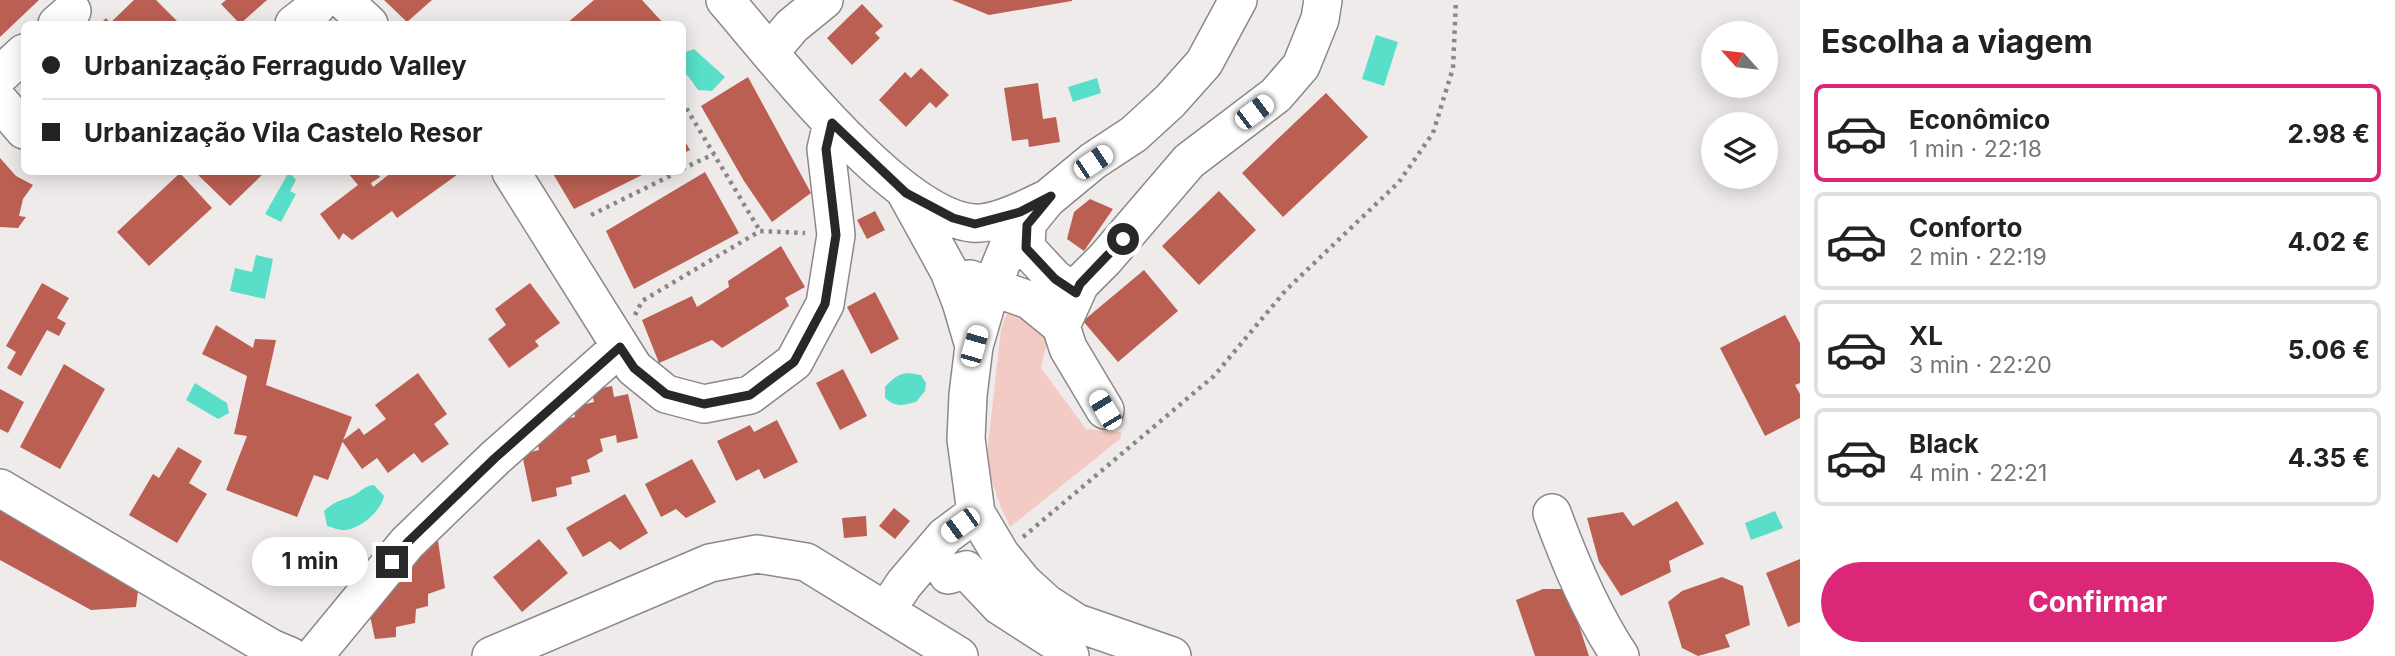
<!DOCTYPE html>
<html lang="pt">
<head>
<meta charset="utf-8">
<style>
	body { margin:0; font-family:Inter,sans-serif; background:#f6f6f6; color:#222; height:100vh; display:flex; flex-direction:column; font-size:26px; white-space:nowrap }
	* { box-sizing:border-box; margin:0 }
	p { font-size:23px; color:#767676 }
	.icon { flex:none; width:38px; height:38px; fill:none; stroke:currentColor; stroke-width:2; stroke-linecap:round; stroke-linejoin:round }
	.map { position:relative; flex:1; overflow:hidden }
	.side { display:flex; flex-direction:column; background:#fff; width:595px }
	.side>* { flex:none }
	.banner { position:absolute; left:21px; top:21px; width:665px; height:154px; border-radius:10px; box-shadow:0 4px 18px #0003; display:grid; align-content:center; height:154px; padding:0 21px; background:#fff }
	.needle { width:46px; rotate:297deg }
	.fabs { position:absolute; left:1701px; top:21px; display:grid; gap:14px }
	.fabs a { display:grid; place-items:center; width:77px; height:77px; border-radius:50%; background:#fff; box-shadow:0 4px 18px #0003; font-size:35px }
	.end { position:absolute; width:32px; height:32px; margin:-16px; border:9px solid #292828; background:#fff; box-shadow:0 0 0 4px #fff }
	.from { border-radius:50% }
	.bubble { position:absolute; height:49px; border-radius:24px; background:#fff; box-shadow:0 4px 18px #0003; font-size:23px; font-weight:700; line-height:49px; text-align:center }
	.car { position:absolute; width:21px; height:42px; margin:-21px -10px; border-radius:9px; box-shadow:0 0 5px 2px #0007; background:linear-gradient(#fff 24%,#345 0 40%,#fff 0 76%,#345 0 86%,#fff 0) }
	.banner b { display:flex; align-items:center; gap:24px; height:66px; font-size:26px }
	.banner b+b { border-top:2px solid #e0e0e0 }
	.banner i { width:18px; height:18px; background:#222 }
	ul { padding:0; list-style:none }
	li { display:flex; align-items:center; gap:21px; height:98px; margin:0 14px 10px; padding:0 7px; border:4px solid #e0e0e0; border-radius:10px }
	li div { flex:1 }
	li b { display:block; font-size:26px }
	li em { font-style:normal; font-weight:700 }
	li.on { border-color:#db2777 }
	li>.icon { width:63px; height:63px; stroke-width:1.5 }
	h2 { padding:0 21px; font-size:32px; line-height:84px }
	.action { display:flex; gap:14px; margin-top:auto; padding:14px 21px }
	.action a { flex:1; height:80px; border-radius:42px; background:#db2777; color:#fff; font-size:28px; font-weight:700; line-height:80px; text-align:center }
	main { display:flex; flex:1; min-height:0 }
	.map>svg:first-child { display:block }
</style>
</head>
<body>
<main>
<div class="map">
<svg width="1800" height="656" viewBox="0 0 1800 656">
	<rect width="100%" height="100%" fill="#efebea"/>
	<path fill="#f3cac4" d="M1007 313C1025 316 1038 326 1047 342L1041 368 1086 429 1121 432V438L1010 527 998 500 989 470 988 445 1001 329Z"/>
	<path fill="#59dfc9" d="M1376 35 1398 42 1384 86 1362 79Z
		M694 49 725 77 712 91 698 90 688 76 683 73V53Z
		M1097 78 1101 93 1073 102 1068 87Z
		M289 172 296 180 290 191 296 194 281 222 265 214Z
		M256 255 273 259 265 299 230 291 235 268 252 272Z
		M909 373 921 375 926 383 925 391 916 402C903 405 896 408 885 398V387C893 378 898 374 909 373Z
		M195 383 227 403 229 413 218 419 186 400Z
		M374 485 384 496C381 511 360 530 343 530 338 530 332 527 327 526L324 511C338 499 339 502 354 495 362 491 364 486 374 485Z
		M1775 511 1783 528 1751 540 1745 523Z"/>
	<path fill="#bb5f53" d="M0 0H39L0 37Z
		M134 0H156L180 24H100L106 18 110 23Z
		M226 0H267L240 24 221 4Z
		M384 0H432L407 22Z
		M594 0H642L664 24H566Z
		M952 0H1072V1L989 15Z
		M862 4 883 26 875 33 880 38 852 65 827 38Z
		M921 68 949 95 936 108 930 102 906 127 879 100 905 72 911 78Z
		M748 77 811 193 772 222 744 181 701 106Z
		M1038 83 1043 119 1056 117 1060 142 1029 147 1028 139 1012 141 1004 88Z
		M1326 93 1368 137 1283 217 1242 173Z
		M682 136 690 150 682 154Z
		M0 158 16 176 33 185 23 199 19 216 26 217 18 228 0 227Z
		M195 172H265L230 206Z
		M347 172H376L380 177 371 183 373 187 392 172H461L397 218 392 211 352 240 343 233 339 240 320 214 358 185Z
		M552 172H648L574 209Z
		M705 172 739 233 634 289 606 231Z
		M180 173 212 208 149 266 117 232Z
		M1219 191 1256 230 1199 285 1162 246Z
		M1090 199 1113 209 1084 251 1067 239 1074 212Z
		M875 211 885 230 867 239 857 220Z
		M781 246 805 287 785 298 789 306 722 348 712 340 659 363 642 320 692 296 697 307 729 287 728 281Z
		M1144 270 1178 311 1118 362 1083 321Z
		M42 283 69 298 57 318 66 323 59 336 47 330 21 376 7 368 16 352 6 346Z
		M530 283 560 323 535 341 539 346 509 368 488 339 506 325 495 309Z
		M875 292 899 339 871 354 847 307Z
		M1785 315 1800 343V383L1795 385 1800 394V418L1765 436 1720 348Z
		M216 325 253 348 255 339 276 340 266 385 352 417 328 480 314 475 297 517 226 490 247 436 234 434 247 376 202 354Z
		M64 364 105 389 60 469 20 447Z
		M843 369 867 416 840 430 816 383Z
		M418 373 447 414 434 424 449 444 422 463 414 453 388 473 377 458 362 469 342 441 359 428 364 435 386 419 375 405Z
		M612 386 614 397 628 394 638 438 617 443 616 435 600 439 603 451 587 460 590 472 571 477 572 484 556 488 557 496 532 502 522 454 539 450 536 434 558 429 557 421 575 417 573 407 594 402 591 390Z
		M0 389 24 402 8 433 0 429Z
		M777 420 798 462 764 479 759 469 736 481 717 441 750 425 754 432Z
		M178 447 202 461 189 483 207 494 177 543 129 515 153 474 159 478Z
		M692 459 716 502 686 518 676 509 661 517 645 484Z
		M625 494 648 533 620 550 610 541 583 557 566 528Z
		M0 501 139 584 136 607 91 610 0 560Z
		M1677 501 1704 544 1669 561 1671 572 1621 596 1599 562 1587 518 1623 512 1633 526Z
		M894 508 910 521 895 539 879 526Z
		M866 516 867 536 844 538 842 518Z
		M437 534 445 588 428 594V606L416 609 415 623 396 627V637L375 639 368 607 386 582 408 576 404 564 420 559 417 543Z
		M315 537 340 550 332 564 308 552Z
		M539 539 568 573 522 612 493 577Z
		M1800 559V622L1788 627 1766 573Z
		M1722 577 1743 586 1750 625 1725 635 1730 647 1698 656 1682 648 1668 602 1682 591Z
		M1543 589H1567L1589 656H1535L1516 600Z"/>
	<g fill="none" stroke-linecap="round" stroke-linejoin="round">
		<g stroke="#8c8888" stroke-width="40">
			<path id="minor" d="M343 0 369 24
				M725 0C775 58 897 216 973 223 993 225 1026 209 1044 200
				M57 24 72 11
				M294 24 316 7 320 0
				M770 52 792 26 824 0
				M0 75 24 53
				M0 102 24 130
				M511 172 634 368 666 394 704 404 750 395 794 362 825 304 836 235 826 149 832 123
				M906 193 949 271 961 302 974 346
				M1027 225 1026 248 1055 279 1076 293
				M970 279 1029 300 1061 326
				M1105 410 1068 348 1061 326 1080 284 1105 259 1189 161 1276 95 1301 66 1320 19 1323 0
				M0 488 271 648 290 656
				M1552 513C1570 562 1591 613 1620 656
				M948 575 966 570 1000 606 1064 647 1070 656
				M886 611 904 584 945 536 976 513
				M314 656 407 543 495 458 620 347
				M491 656 710 563 757 554 806 562 959 656
				M1172 656 1077 623 1046 603 1023 582 1001 555 976 513 966 439 968 395 974 346 990 291 1008 247 1047 199 1093 161 1134 134 1170 101 1204 63 1238 0"/>
		</g>
		<path stroke="#8a8887" stroke-width="4.5" stroke-dasharray="3.5 5" stroke-linecap="butt" d="M682 101 760 231
			M682 169 714 154
			M591 215 678 172
			M635 315 642 301 760 231 805 233
			M1023 537 1214 376 1286 290 1399 182 1433 133 1453 68 1456 0"/>
		<use href="#minor" stroke="#fff" stroke-width="37"/>
	</g>
	<g fill="none" stroke-linecap="round" stroke-linejoin="round">
		<path stroke="#292828" stroke-width="9" d="M392 562 407 543 495 458 620 347 634 368 666 394 704 404 750 395 794 362 825 304 836 235 826 149 832 123 906 193 953 218 975 224 1020 212 1051 196 1027 225 1026 248 1055 279 1076 293 1080 284 1123 239"/>
	</g>
</svg>
<div class="fabs">
<a><svg class="needle" viewBox="-14 -14 28 28"><path d="M0-13l5 13h-10z" fill="#e53935"/><path d="M0 13l5-13h-10z" fill="#767676"/></svg></a>
<a><svg class="icon" aria-label="layers" viewBox="0 0 24 24"><path d="M12 4l9 5-9 5-9-5zM3 14l9 5 9-5"/></svg></a>
</div>
<i class="end from" style="left:1123px;top:239px"></i>
<i class="end" style="left:392px;top:562px"></i>
<div class="bubble" style="left:252px;top:537px;width:116px">1 min</div>
<i class="car" style="left:1254px;top:112px;rotate:53deg"></i>
<i class="car" style="left:1093px;top:162px;rotate:56deg"></i>
<i class="car" style="left:974px;top:346px;rotate:16deg"></i>
<i class="car" style="left:1105px;top:410px;rotate:329deg"></i>
<i class="car" style="left:960px;top:525px;rotate:234deg"></i>
<div class="banner">
<b><i class="from"></i>Urbanização Ferragudo Valley</b>
<b><i></i>Urbanização Vila Castelo Resor</b>
</div>
</div>
<section class="side">
<h2>Escolha a viagem</h2>
<ul>
<li class="on"><svg class="icon" aria-label="car" viewBox="0 0 24 24"><path d="M5 17H2v-5l4-1 3-4h7l3 4 3 1v5h-3M9 17h6M6 11h13"/><circle cx="7" cy="17" r="2"/><circle cx="17" cy="17" r="2"/></svg><div><b>Econômico</b><p>1 min · 22:18</p></div><em>2.98 €</em></li>
<li><svg class="icon" aria-label="car" viewBox="0 0 24 24"><path d="M5 17H2v-5l4-1 3-4h7l3 4 3 1v5h-3M9 17h6M6 11h13"/><circle cx="7" cy="17" r="2"/><circle cx="17" cy="17" r="2"/></svg><div><b>Conforto</b><p>2 min · 22:19</p></div><em>4.02 €</em></li>
<li><svg class="icon" aria-label="car" viewBox="0 0 24 24"><path d="M5 17H2v-5l4-1 3-4h7l3 4 3 1v5h-3M9 17h6M6 11h13"/><circle cx="7" cy="17" r="2"/><circle cx="17" cy="17" r="2"/></svg><div><b>XL</b><p>3 min · 22:20</p></div><em>5.06 €</em></li>
<li><svg class="icon" aria-label="car" viewBox="0 0 24 24"><path d="M5 17H2v-5l4-1 3-4h7l3 4 3 1v5h-3M9 17h6M6 11h13"/><circle cx="7" cy="17" r="2"/><circle cx="17" cy="17" r="2"/></svg><div><b>Black</b><p>4 min · 22:21</p></div><em>4.35 €</em></li>
</ul>
<div class="action"><a>Confirmar</a></div>
</section>
</main>
</body>
</html>
